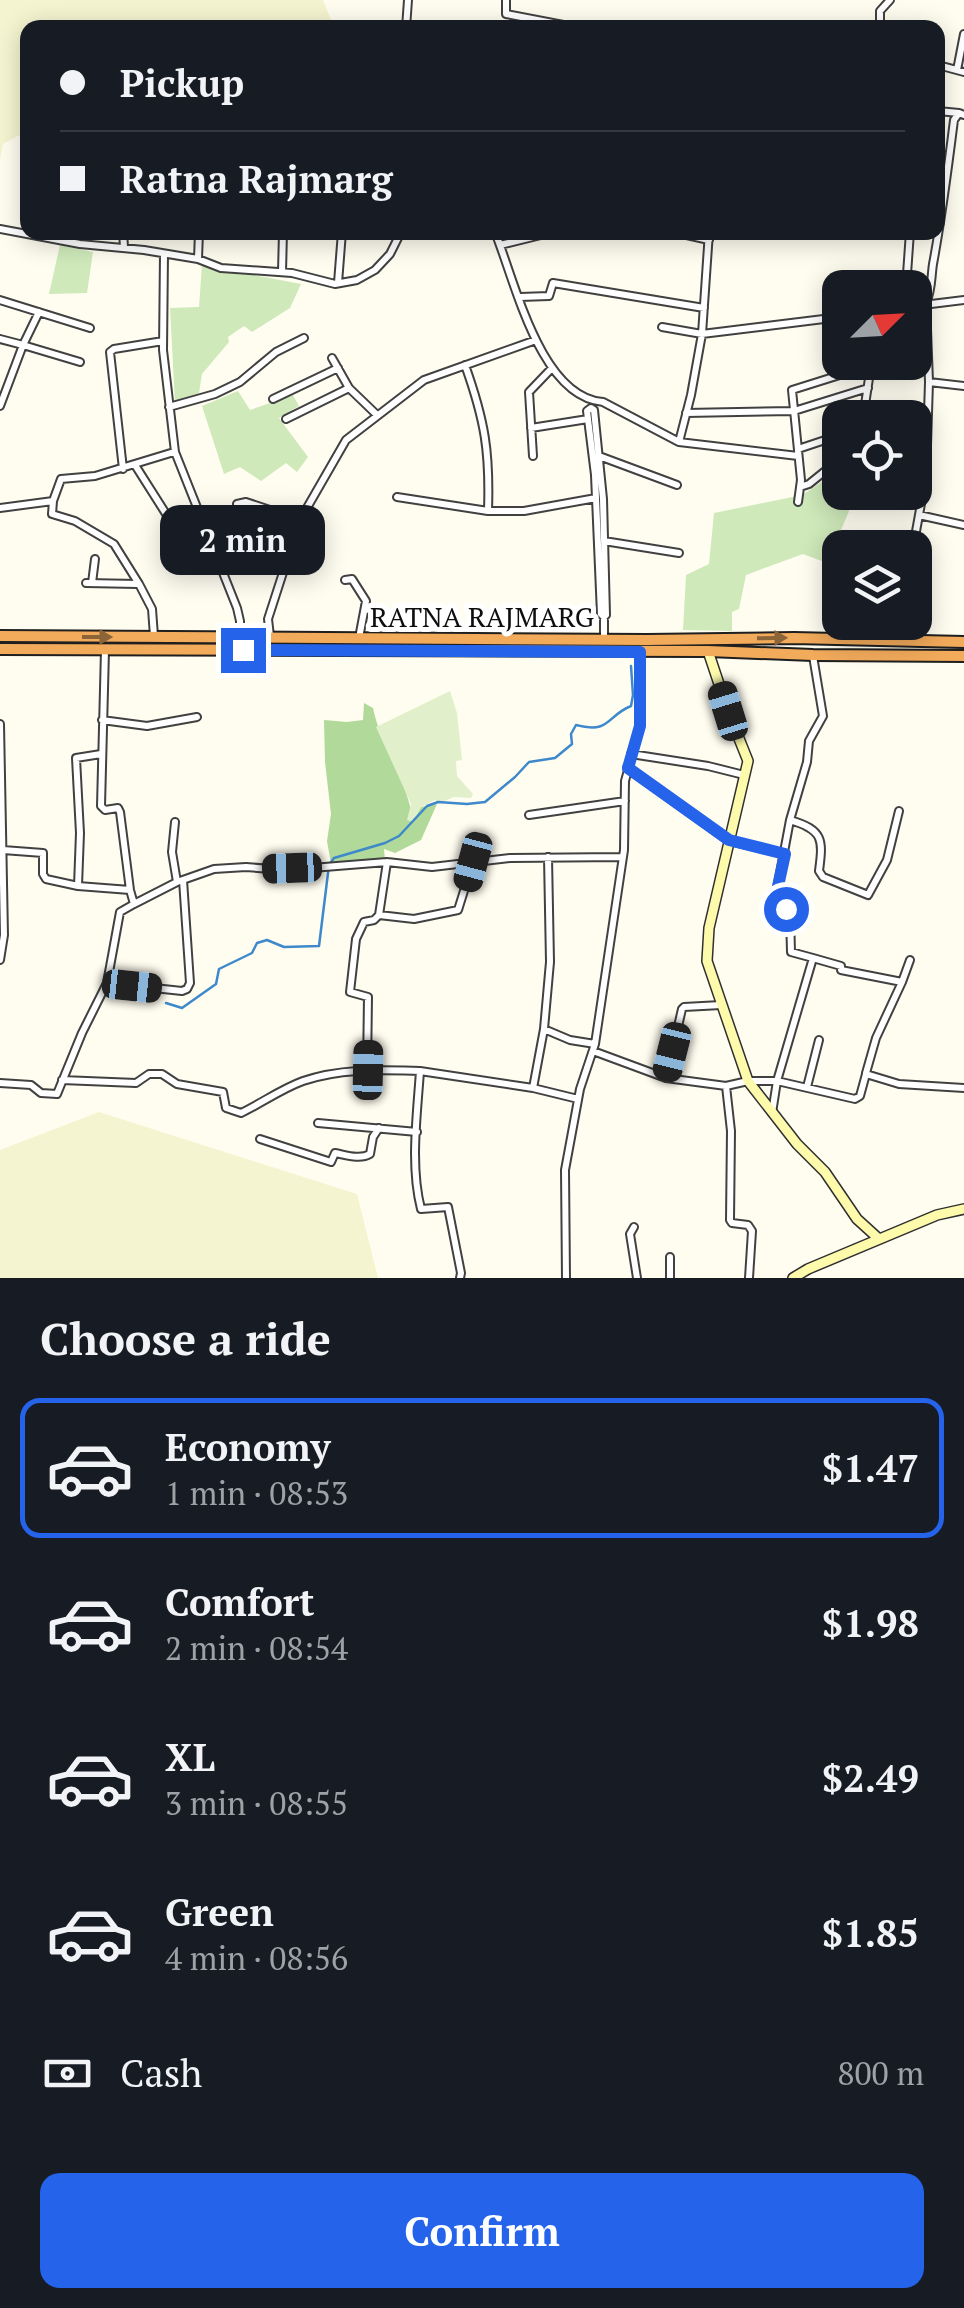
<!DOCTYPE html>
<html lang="en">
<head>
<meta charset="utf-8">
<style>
	body { margin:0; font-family:"PT Serif",serif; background:#242831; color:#f1f3f6; height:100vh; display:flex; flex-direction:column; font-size:38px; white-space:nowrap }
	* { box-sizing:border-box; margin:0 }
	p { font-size:32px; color:#9ea1a6 }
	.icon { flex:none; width:55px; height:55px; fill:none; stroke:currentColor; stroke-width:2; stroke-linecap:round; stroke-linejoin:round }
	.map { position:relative; height:1278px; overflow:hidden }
	.panel { display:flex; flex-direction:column; background:#171b24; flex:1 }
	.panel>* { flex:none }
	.hud { position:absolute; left:20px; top:20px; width:925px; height:220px; border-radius:20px; box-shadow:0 5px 25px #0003; display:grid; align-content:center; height:220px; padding:0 40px; background:#171b24 }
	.needle { width:65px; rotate:66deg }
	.controls { position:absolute; left:822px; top:270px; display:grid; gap:20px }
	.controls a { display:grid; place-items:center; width:110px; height:110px; border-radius:20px; background:#171b24; box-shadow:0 5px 25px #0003; font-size:50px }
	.end { position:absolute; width:45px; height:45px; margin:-22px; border:12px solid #2563eb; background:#fff; box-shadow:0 0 0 5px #fff }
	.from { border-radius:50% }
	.bubble { position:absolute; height:70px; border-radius:20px; background:#171b24; box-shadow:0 5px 25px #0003; font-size:32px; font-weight:700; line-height:70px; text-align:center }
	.car { position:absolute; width:30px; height:60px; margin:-30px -15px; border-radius:12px; box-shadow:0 0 8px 2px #0007; background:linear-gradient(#222 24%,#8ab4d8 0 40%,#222 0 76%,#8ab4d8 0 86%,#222 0) }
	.hud b { display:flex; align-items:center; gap:35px; height:95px; font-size:38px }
	.hud b+b { border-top:2px solid #363941 }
	.hud i { width:25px; height:25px; background:#f1f3f6 }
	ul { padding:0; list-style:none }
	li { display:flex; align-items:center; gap:30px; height:140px; margin:0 20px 15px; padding:0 20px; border:5px solid transparent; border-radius:20px }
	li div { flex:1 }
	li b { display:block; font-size:38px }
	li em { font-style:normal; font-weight:700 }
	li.current { border-color:#2563eb }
	li>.icon { width:90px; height:90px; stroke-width:1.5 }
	h2 { padding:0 40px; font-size:45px; line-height:120px }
	.pay { display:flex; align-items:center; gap:25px; height:110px; padding:0 40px; font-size:38px }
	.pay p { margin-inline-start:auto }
	.primary-button { display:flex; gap:20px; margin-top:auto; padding:20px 40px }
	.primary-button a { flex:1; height:115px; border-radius:20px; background:#2563eb; color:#fff; font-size:40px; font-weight:700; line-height:115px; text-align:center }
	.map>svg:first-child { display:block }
</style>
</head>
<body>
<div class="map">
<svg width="964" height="1278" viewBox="0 0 964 1278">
	<rect width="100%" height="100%" fill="#fffdf0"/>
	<path fill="#f4f4d0" d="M0 0H323L334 27 28 28 27 131 3 144 0 160Z
		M99 1112 357 1194 378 1278H0V1150Z"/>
	<path fill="#cfe9ba" d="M60 245 93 252 87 293 49 294Z
		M202 265 301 284 290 308 252 332 244 326 228 337 229 342 202 374 199 393 175 403 170 308 199 307Z
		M238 391 250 410 293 395 299 406 279 418 308 457 297 472 286 463 261 481 240 467 224 474 202 406Z
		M840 470V492L881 493 855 497 827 563 803 554 746 575 739 609 732 612V631L683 630 686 575 709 564 714 513 802 495Z"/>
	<path fill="#b1d999" d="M364 703 373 708C381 748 408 781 413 821L421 807 437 804 421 840 395 853 384 849 385 860 331 864 327 841 331 814 325 762 324 720 347 722 363 720Z"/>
	<path fill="#e1f0cb" d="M450 691 457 713 462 760 456 761 457 776 473 794 471 798 454 797 440 803 435 800 421 807 413 822 407 820 411 804 376 727Z"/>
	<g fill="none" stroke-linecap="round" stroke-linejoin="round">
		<path stroke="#3d89cb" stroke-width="2.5" d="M166 1003 182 1008 216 984 219 969 252 953 257 943 267 940 284 947 319 946 329 865 334 858 385 843 399 836 427 806 438 802 467 804 485 802 515 777 529 762 555 758 572 744 571 734 576 725C611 734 606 716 631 706L633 695 631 666"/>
		<g stroke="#414141" stroke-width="10">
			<path id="street" d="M506 0V14L579 28
				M406 28 408 0
				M880 28V11L890 0
				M938 65 964 72
				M957 70 964 34
				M938 111 959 113
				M0 229 80 244 144 250 198 259 221 268 292 273 335 284 357 280 375 270 390 254 401 232
				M123 232 124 247
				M495 232C515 281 540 397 603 402L679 442 798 456
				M673 232 709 240
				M500 245 553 232
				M164 254 163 350 175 452 237 608 240 621V637
				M198 259 199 232
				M282 272 283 232
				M338 283 342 232
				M906 288 910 232
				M520 297 549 296 553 283 704 308
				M0 300 90 328
				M915 306 964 300
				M662 327 702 334 840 317
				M0 339 23 345 39 312
				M332 358 349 388 377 415
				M465 365C485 421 490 452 488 511H524L596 498
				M929 382 964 386
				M273 399 338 368
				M0 406 23 345 80 362
				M169 407 215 394 240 382 276 352 304 338
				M591 408 594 410 603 499 606 615 604 617 601 614 595 475 587 411Z
				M686 413 794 411 868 388
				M863 418 871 365
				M286 419 349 388
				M531 428 588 419
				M679 442 691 395 702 334 709 232
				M798 449 840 435
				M533 456 529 392 552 368
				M599 456 677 485
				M135 465 168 517
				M123 469 110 352 114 349 163 341
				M800 487 809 484 840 459
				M397 497 488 511
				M53 501 52 514 75 521 114 544 139 584 152 609 154 636
				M798 502 801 480 792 390 881 362
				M237 504 246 502 300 520
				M0 508 53 501 61 479 95 476 174 452
				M919 515 964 525
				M604 541 679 553
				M913 548 926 476 929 382 926 303C932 290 931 277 933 264 942 216 948 168 954 120L959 113 964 115
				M345 580 352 579 366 601 359 638
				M86 583 138 584
				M92 583 95 559
				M270 636 268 619 300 520 346 440 424 380 536 340
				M604 638V617
				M896 640 899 622
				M105 650 101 806 105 810 118 808 120 812 130 890 134 904 177 882 214 869 246 867 271 869 312 868 387 862 432 867 510 858 623 857
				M102 720 147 726 197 717
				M0 724 4 935 0 960
				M631 754 708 766 744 775
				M627 768 729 841 785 854
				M529 815 625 801
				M790 820C824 830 823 840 819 871L823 877 868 895 887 860 899 811
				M175 822 172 852 177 882
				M3 850 43 853V874L46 879 78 886 130 890
				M78 886 80 833 76 758 101 754
				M379 915 414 919 458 910 473 862
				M813 958 841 966V970L902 982 910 960
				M107 983 182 991 187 989 190 983 183 880
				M544 1029 550 962 548 857
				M593 1051 666 1078 726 1086 748 1081H777L855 1099 860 1096 866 1074 899 1084 964 1088
				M367 1069 368 997 350 992 356 939 364 922 374 920 379 915 387 862
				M866 1073 876 1038 902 982
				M666 1078 682 1009 684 1007 721 1005
				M62 1080 136 1083 149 1074H162L177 1084 223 1092 226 1108 241 1113C262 1103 281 1089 303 1081 341 1068 381 1070 420 1071
				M0 1083 31 1085 41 1093 57 1094 82 1033 107 983 120 912 134 904
				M726 1086 731 1131 730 1220 732 1223 748 1225 752 1231 749 1278
				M807 1087 819 1040
				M533 1088 544 1029 570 1040 595 1044
				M772 1113 777 1081 813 958 791 952 790 915 789 911 776 904 775 900 790 820 807 762 809 741 823 716 813 656
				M318 1123 417 1132
				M260 1139 331 1162 335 1153C346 1155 360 1160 370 1154L373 1137 379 1128
				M634 1227 630 1234 637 1278
				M670 1257V1278
				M460 1278 461 1273 448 1207 421 1209C410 1166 417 1116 420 1071L533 1088 578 1099
				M566 1278 565 1170 580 1089 595 1044 624 850 625 781 640 726V652"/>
		</g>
		<g stroke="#303030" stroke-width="12">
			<path id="secondary" d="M708 651 728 711 748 761 709 928 707 961 748 1081 797 1144 825 1172 857 1219 879 1239
				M793 1278 808 1269 937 1215 964 1209"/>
		</g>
		<g stroke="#1f1f1f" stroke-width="14">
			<path id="highway" d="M0 636 647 640 794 638 964 642
				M0 649 708 651 813 655 964 656"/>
		</g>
		<use href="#street" stroke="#fff" stroke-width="6"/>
		<use href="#secondary" stroke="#fdfaac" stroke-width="9"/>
		<use href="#highway" stroke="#f2aa5b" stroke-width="10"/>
	</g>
	<defs><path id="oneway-solid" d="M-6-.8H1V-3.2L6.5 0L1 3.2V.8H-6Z" transform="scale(2.5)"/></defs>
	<g fill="#8b6438">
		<use href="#oneway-solid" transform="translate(97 637)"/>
		<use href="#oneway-solid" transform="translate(772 638) rotate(-1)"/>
	</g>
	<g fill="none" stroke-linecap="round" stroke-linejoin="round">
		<path stroke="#2563eb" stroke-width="12" d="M243 650 640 652V726L628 768 729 840 785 854 775 900 776 904 786 909"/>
	</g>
	<g text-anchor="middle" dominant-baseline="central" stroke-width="10" stroke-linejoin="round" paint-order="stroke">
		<g font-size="28" fill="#0e0e0e" stroke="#fff">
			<text x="482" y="616">RATNA RAJMARG</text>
		</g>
	</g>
</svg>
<div class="controls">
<a><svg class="needle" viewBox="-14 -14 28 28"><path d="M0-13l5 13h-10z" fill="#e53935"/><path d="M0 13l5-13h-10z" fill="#9ea1a6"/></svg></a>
<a><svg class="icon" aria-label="locate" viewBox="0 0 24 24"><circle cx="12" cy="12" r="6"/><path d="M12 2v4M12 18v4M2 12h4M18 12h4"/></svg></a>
<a><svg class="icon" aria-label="layers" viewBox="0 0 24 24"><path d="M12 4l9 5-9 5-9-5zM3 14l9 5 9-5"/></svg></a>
</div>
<i class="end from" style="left:786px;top:909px"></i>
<i class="end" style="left:243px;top:650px"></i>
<div class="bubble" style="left:160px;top:505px;width:165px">2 min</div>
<i class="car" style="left:728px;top:711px;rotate:343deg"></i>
<i class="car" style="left:473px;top:862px;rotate:195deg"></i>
<i class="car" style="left:292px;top:868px;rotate:268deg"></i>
<i class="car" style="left:132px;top:986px;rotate:96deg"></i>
<i class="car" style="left:672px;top:1052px;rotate:194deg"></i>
<i class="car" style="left:368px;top:1070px;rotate:1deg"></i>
<div class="hud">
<b><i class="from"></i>Pickup</b>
<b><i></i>Ratna Rajmarg</b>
</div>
</div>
<section class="panel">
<h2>Choose a ride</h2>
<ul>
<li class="current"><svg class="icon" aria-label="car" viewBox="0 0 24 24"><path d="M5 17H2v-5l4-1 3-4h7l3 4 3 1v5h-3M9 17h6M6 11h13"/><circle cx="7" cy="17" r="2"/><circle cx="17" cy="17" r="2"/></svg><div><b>Economy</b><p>1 min · 08:53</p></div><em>$1.47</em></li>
<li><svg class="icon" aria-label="car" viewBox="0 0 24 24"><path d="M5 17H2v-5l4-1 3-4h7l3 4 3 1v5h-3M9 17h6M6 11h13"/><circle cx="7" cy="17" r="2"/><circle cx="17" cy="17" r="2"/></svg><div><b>Comfort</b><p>2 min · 08:54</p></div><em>$1.98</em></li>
<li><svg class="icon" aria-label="car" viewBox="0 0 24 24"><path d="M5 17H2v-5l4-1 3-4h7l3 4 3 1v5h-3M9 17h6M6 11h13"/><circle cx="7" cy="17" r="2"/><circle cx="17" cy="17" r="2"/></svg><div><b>XL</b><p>3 min · 08:55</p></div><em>$2.49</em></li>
<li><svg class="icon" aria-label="car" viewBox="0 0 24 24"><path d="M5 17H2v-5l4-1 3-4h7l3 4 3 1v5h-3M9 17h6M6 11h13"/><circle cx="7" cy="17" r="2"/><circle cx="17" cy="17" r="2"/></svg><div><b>Green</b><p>4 min · 08:56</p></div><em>$1.85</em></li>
</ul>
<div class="pay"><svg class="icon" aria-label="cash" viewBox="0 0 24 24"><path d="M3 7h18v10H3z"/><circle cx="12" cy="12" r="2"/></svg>Cash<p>800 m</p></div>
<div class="primary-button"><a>Confirm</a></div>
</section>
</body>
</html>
